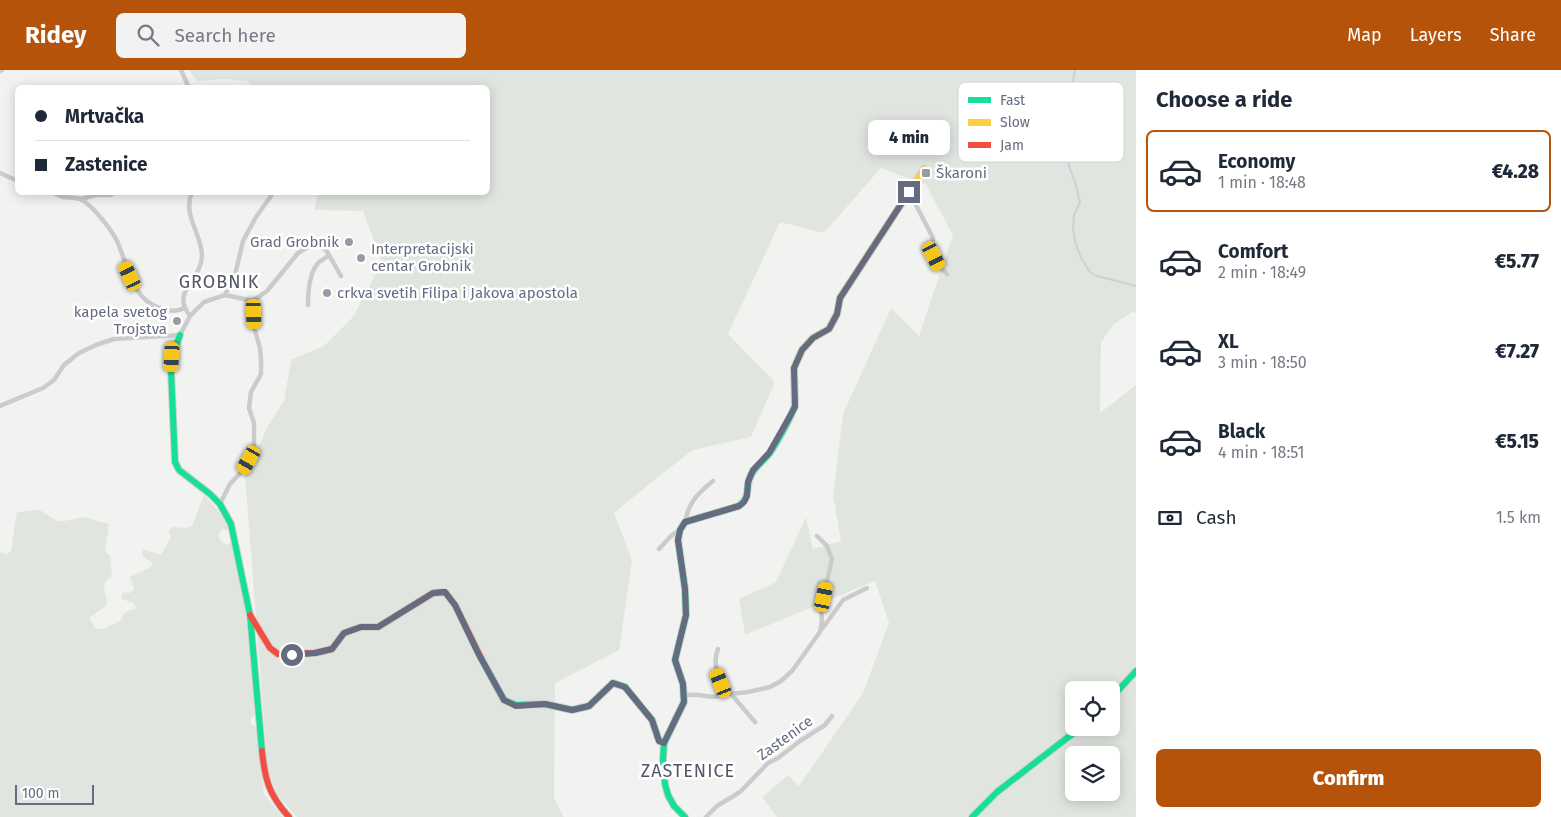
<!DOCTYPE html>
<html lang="en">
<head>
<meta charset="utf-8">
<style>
	body { margin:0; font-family:"Fira Sans",sans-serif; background:#f2f2f3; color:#1f2937; height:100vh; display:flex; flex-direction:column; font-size:19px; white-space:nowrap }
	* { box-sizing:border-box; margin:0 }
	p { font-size:16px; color:#747a83 }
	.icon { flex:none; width:28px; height:28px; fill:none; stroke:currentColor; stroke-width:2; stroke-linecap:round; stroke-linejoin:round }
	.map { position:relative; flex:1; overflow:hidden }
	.side { display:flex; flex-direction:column; background:#fff; width:425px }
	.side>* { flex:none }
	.top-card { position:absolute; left:15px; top:15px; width:475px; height:110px; border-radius:8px; box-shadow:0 2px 12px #0003; display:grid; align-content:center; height:110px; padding:0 20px; background:#fff }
	.buttons { position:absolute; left:1065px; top:611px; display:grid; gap:10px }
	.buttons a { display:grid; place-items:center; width:55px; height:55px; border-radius:8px; background:#fff; box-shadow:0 2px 12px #0003; font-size:25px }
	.scale { position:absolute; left:15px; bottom:12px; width:79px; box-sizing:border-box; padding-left:5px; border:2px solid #656c7f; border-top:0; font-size:14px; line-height:18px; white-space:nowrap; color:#656c7f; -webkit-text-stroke:4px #fff; paint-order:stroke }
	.end { position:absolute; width:22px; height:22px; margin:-11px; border:6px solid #656c7f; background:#fff; box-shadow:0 0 0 2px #fff }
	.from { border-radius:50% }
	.bubble { position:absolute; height:35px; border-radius:8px; background:#fff; box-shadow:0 2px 12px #0003; font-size:16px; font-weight:800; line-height:35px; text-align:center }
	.car { position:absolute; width:15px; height:30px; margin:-15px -8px; border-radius:6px; box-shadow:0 0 4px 1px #0007; background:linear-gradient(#f5c518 24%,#345 0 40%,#f5c518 0 76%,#345 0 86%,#f5c518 0) }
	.top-card b { display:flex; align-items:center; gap:18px; height:48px; font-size:19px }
	.top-card b+b { border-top:1px solid #e0e1e3 }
	.top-card i { width:12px; height:12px; background:#1f2937 }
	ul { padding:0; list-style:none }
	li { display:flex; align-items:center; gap:15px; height:82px; margin:0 10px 8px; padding:0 10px; border:2px solid transparent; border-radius:8px }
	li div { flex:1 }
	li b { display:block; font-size:19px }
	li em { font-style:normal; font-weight:800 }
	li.on { border-color:#b45309 }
	li>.icon { width:45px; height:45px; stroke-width:1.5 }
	h2 { padding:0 20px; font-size:22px; line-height:60px }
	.pay { display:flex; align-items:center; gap:12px; height:55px; padding:0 20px; font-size:19px }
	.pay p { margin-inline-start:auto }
	.cta { display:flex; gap:10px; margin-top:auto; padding:10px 20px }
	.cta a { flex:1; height:58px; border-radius:8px; background:#b45309; color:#fff; font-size:20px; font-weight:800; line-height:58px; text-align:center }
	header { display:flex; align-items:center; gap:30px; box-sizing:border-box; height:70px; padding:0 25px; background:#b45309; color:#fff }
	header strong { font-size:24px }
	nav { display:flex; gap:28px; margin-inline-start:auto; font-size:18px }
	.search { width:350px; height:45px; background:#f2f2f3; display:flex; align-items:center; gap:12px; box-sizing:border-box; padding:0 18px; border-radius:8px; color:#747a83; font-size:19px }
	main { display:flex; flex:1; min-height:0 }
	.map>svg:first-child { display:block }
</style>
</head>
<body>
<header>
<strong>Ridey</strong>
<div class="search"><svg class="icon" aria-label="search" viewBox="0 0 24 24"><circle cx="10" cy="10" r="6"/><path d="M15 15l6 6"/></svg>Search here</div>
<nav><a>Map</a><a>Layers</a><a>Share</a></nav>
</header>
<main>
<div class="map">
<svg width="1136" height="747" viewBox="0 0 1136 747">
	<rect width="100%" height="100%" fill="#f2f3f1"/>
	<path fill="#e1e5e0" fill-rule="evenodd" d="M189 0H1136V243L1132 242 1114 254 1101 272 1100 343 1136 315V596L1111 624V620H1074L1075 658 1016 702 994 720 967 747H777L762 727 788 705 799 716 863 623 889 553 875 511 745 565 739 529 776 512 806 447 813 479 841 471 833 425 843 344 891 238 919 266 953 165 926 115 881 98 824 163 780 152 728 264 775 312 751 367 693 380 658 407 614 443 632 490 619 580 555 613 554 728 564 747H297L279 727 268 704 245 405 269 354 284 331 291 290 324 276 353 247 382 192 363 141 314 140 318 123 488 122V18L253 17 248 11 224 9 197 11Z
		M204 425 226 450 228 460 222 459 218 465 221 471 227 475 232 471 245 538 257 643 251 648V654L257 658 264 724 283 747H0V482L6 484 11 481 17 442 40 440 57 451H64L83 447 109 454 105 481 110 486 112 506C96 516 110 523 106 536L89 548 96 559H103L121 550 124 543 136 538 134 533 121 529 123 522 130 523 134 519 130 507 149 498 153 494 142 485 143 479 161 485 171 467 168 461 173 457 186 458 192 456Z
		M1136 606V747H976L1001 722 1036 694 1085 658H1111V633ZM1074 685H1111V722H1074Z"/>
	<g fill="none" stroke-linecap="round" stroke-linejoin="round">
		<path stroke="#ccd1d5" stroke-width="2" d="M1075 0 1073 11 1074 29 1069 43 1067 72 1069 96 1076 115 1080 133 1074 145 1073 157 1075 172 1081 188 1090 202 1097 206 1136 216"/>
		<g stroke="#d0d0d0" stroke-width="8">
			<path id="fast" d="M180 265 172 287 171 300 175 392 179 400 210 424 220 434 231 454 250 545 262 681
				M481 588 504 630 516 635 545 634 572 640 589 636 613 613 625 617 652 650 659 671 664 673
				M1111 628 1136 601
				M685 747 674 736 668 725 665 714 663 690 664 673 684 632 683 614 675 590 686 545 685 519 678 470 680 460 685 452 739 436C752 426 744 418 751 405 755 397 763 391 769 384 776 374 792 346 795 335
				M972 747 997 722 1080 658"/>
		</g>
		<g stroke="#d0d0d0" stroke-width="8">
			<path id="slow" d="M795 335 794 298 802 280 813 268 829 259 837 244 840 228 924 99"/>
		</g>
		<g stroke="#d0d0d0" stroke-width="8">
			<path id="jam" d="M250 545 270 578 278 584 315 583 332 579 344 563 361 557H378L433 523 445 522 455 535 481 588
				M262 681C265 710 269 725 289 747"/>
		</g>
		<path stroke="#cbcbcc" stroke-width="4.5" d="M181 0 189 18
			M0 1 2 0
			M0 103 18 111
			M52 122C55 124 59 126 63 127 68 128 77 127 82 130 86 132 93 139 96 142 104 151 112 161 117 171 128 195 131 230 162 239 169 241 177 242 184 238
			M82 129 95 125H111L115 122
			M903 132 915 133 909 122
			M915 133 933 168 932 180 934 186 939 196 947 204
			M329 185 341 206
			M225 225 253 231 267 221 298 183 315 173 326 180 329 185C326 188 322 190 319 192 309 202 308 222 308 235
			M190 246 204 232 225 225 235 205 243 171 256 147 271 126
			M0 336 43 318 54 310 64 295 79 283 96 275 114 269 180 265 190 246C170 220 201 212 202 186 202 164 182 145 192 122
			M220 434 230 414 244 399 254 381V353L249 338 251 322 261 304V290L260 278 254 257 253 231
			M685 452C689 432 697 424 713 411
			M659 479 672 465 680 460
			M822 559 843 530 867 518
			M731 624 748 622 770 617 781 611 792 601 820 562 822 551 821 538 832 489 827 476 817 466
			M731 624 755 652
			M685 626C702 620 713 635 726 620 718 608 712 593 718 579
			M706 747 717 736 740 722 768 693 778 688 800 671 825 655 832 646"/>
		<use href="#fast" stroke="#16e098" stroke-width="6"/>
		<use href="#slow" stroke="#ffcf43" stroke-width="6"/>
		<use href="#jam" stroke="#f24e42" stroke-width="6"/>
	</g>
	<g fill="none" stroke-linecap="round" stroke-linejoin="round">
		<path stroke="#656c7f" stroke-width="6" d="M292 585 315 583 332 579 344 563 361 557H378L433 523 445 522 455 535 478 583 504 630 516 636 545 634 572 640 589 636 613 613 625 617 652 650 659 671 664 673 684 632 683 614 675 590 686 545 685 519 678 470 680 460 685 452 739 436 744 432 747 426 748 412 753 400 769 383 795 337 794 298 802 280 813 268 829 259 837 244 840 228 909 122"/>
	</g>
	<g fill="#969ba7" stroke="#fff" stroke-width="2">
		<rect x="921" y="98" width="10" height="10" rx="2.5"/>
		<circle cx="349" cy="172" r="5"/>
		<circle cx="361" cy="188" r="5"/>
		<circle cx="327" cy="223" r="5"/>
		<circle cx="177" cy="251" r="5"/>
	</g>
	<g text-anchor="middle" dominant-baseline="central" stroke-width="5" stroke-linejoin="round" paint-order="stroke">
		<g font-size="15" fill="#656c7f" stroke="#fff" text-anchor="start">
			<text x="936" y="103">Škaroni</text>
			<text x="339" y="172" text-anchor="end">Grad Grobnik</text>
			<text x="371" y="179">Interpretacijski<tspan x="371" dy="17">centar Grobnik</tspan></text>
			<text x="337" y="223">crkva svetih Filipa i Jakova apostola</text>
			<text x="167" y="242" text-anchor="end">kapela svetog<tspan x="167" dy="17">Trojstva</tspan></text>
		</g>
		<g font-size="15" fill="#656c7f" stroke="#fff">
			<text transform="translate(785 668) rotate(-36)">Zastenice</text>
		</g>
		<g font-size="18" letter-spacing="1" fill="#525765" stroke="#fff">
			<text x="219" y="212">GROBNIK</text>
			<text x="688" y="701">ZASTENICE</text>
		</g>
	</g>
	<rect x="958" y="12" width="166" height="80" rx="8" fill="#fff" stroke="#d1d3d9" stroke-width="1"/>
	<rect x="968" y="27" width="23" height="6" fill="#16e098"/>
	<rect x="968" y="49" width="23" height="7" fill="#ffcf43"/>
	<rect x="968" y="72" width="23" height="6" fill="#f24e42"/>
	<g font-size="14" fill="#656c7f">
		<text x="1000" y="35">Fast</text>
		<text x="1000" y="57">Slow</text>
		<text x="1000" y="80">Jam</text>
	</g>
</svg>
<div class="buttons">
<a><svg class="icon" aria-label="locate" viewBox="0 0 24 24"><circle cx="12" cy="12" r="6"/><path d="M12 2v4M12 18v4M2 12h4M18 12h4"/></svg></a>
<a><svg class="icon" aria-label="layers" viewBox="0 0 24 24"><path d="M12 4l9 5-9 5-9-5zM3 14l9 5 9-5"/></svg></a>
</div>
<div class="scale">100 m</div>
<i class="end from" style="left:292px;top:585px"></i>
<i class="end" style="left:909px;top:122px"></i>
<div class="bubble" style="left:868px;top:50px;width:82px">4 min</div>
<i class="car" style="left:934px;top:186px;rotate:153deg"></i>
<i class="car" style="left:130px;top:206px;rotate:335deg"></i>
<i class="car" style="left:254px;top:244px;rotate:178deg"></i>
<i class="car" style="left:172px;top:287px;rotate:183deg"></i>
<i class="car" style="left:249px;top:390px;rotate:210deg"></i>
<i class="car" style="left:824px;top:527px;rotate:11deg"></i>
<i class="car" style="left:721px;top:613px;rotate:338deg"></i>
<div class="top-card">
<b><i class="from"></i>Mrtvačka</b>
<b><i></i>Zastenice</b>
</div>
</div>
<section class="side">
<h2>Choose a ride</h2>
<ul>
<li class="on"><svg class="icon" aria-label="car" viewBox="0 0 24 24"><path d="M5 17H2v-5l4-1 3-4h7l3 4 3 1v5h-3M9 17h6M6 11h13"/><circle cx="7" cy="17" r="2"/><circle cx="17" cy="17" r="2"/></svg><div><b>Economy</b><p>1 min · 18:48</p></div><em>€4.28</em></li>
<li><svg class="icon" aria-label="car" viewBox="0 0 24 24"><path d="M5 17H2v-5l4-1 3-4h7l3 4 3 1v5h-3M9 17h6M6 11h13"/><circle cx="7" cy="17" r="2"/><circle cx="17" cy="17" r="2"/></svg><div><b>Comfort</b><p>2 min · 18:49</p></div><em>€5.77</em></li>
<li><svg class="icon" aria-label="car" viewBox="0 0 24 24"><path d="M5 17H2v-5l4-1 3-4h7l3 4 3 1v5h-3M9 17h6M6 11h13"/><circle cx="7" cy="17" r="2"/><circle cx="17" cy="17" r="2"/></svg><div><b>XL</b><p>3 min · 18:50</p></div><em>€7.27</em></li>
<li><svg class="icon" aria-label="car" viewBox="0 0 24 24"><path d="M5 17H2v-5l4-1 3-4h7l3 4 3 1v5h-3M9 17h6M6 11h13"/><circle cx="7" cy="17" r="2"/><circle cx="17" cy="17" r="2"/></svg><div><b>Black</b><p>4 min · 18:51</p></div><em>€5.15</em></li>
</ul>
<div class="pay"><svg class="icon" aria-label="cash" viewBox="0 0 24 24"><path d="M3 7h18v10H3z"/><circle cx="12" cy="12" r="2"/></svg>Cash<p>1.5 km</p></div>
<div class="cta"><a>Confirm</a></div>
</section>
</main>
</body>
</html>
